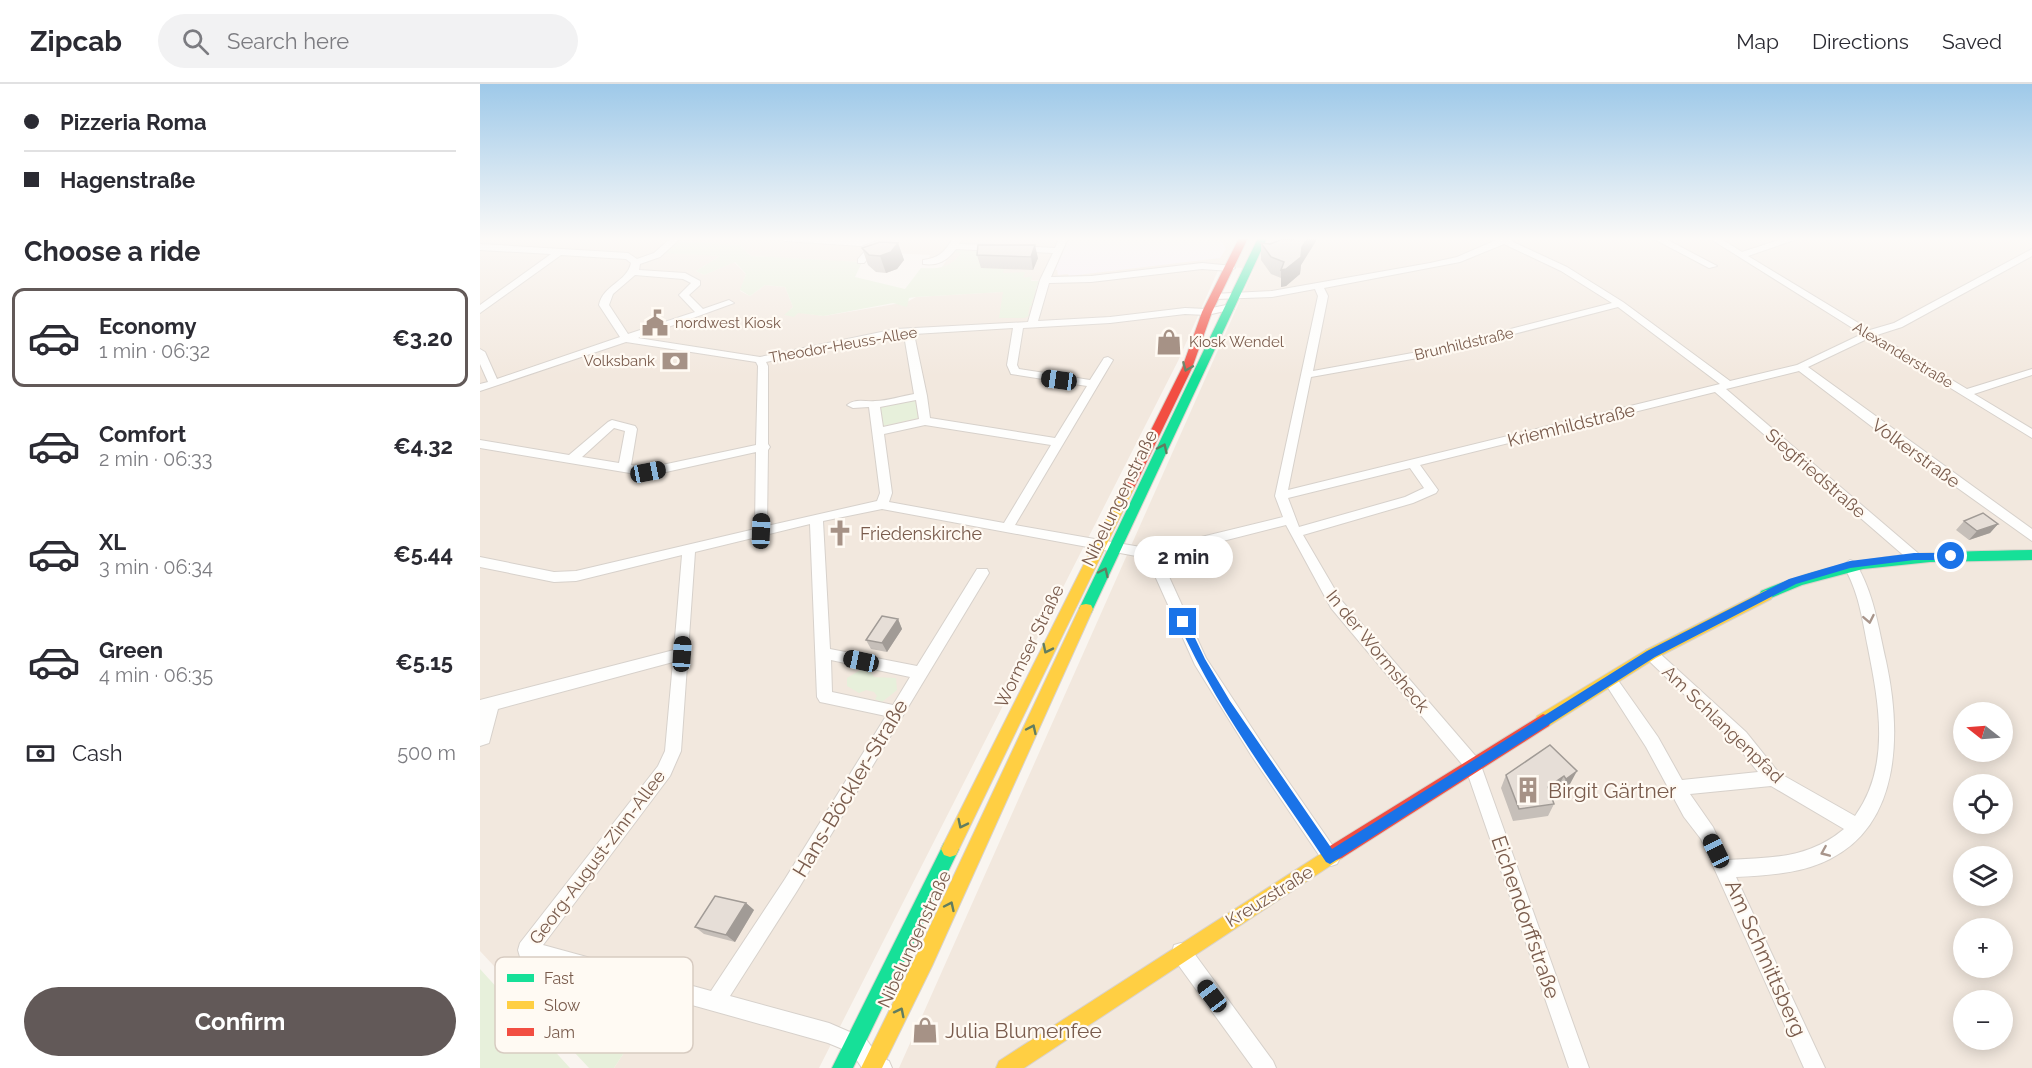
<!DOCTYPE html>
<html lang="en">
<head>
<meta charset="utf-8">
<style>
	body { margin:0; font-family:Raleway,sans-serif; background:#f2f2f3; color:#2b2b33; height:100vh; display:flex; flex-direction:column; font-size:22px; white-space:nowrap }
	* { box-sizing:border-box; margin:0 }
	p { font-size:20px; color:#7c7c81 }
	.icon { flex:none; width:33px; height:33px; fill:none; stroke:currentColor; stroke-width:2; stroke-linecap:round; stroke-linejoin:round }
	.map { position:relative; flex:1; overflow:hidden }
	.details { display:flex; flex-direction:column; background:#fff; width:480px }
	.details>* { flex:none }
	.hud { display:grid; align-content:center; height:132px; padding:0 24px; background:#fff }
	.needle { width:39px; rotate:287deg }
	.controls { position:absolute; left:1473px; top:618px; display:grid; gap:12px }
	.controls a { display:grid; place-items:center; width:60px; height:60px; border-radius:50%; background:#fff; box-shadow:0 3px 15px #0003; font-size:30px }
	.end { position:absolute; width:27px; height:27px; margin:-14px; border:8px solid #1a73e8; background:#fff; box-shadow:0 0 0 3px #fff }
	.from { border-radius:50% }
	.bubble { position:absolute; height:42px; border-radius:21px; background:#fff; box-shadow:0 3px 15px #0003; font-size:20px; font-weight:700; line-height:42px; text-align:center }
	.car { position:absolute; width:18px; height:36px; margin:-18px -9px; border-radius:8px; box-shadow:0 0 4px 2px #0007; background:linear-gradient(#222 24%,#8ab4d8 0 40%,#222 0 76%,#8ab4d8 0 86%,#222 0) }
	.hud b { display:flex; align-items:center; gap:21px; height:57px; font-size:22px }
	.hud b+b { border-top:2px solid #e1e1e2 }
	.hud i { width:15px; height:15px; background:#2b2b33 }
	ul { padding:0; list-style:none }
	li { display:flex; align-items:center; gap:18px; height:99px; margin:0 12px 9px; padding:0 12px; border:3px solid transparent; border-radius:12px }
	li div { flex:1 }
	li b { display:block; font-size:22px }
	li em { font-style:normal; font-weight:700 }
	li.active { border-color:#625958 }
	li>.icon { width:54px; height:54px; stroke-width:1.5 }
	h2 { padding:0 24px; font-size:27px; line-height:72px }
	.pay { display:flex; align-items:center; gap:15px; height:66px; padding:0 24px; font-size:22px }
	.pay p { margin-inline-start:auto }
	.cta { display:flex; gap:12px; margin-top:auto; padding:12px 24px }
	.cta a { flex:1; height:69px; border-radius:36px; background:#625958; color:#fff; font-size:24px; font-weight:700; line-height:69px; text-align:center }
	header { display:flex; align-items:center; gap:36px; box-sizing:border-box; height:84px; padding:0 30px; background:#fff; border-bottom:2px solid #e1e1e2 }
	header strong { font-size:28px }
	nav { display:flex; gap:33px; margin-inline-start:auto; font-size:21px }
	.search { width:420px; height:54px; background:#f2f2f3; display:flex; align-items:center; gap:15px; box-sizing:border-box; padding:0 21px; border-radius:33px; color:#7c7c81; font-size:22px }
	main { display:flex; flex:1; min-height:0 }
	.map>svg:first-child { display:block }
</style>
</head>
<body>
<header>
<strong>Zipcab</strong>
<div class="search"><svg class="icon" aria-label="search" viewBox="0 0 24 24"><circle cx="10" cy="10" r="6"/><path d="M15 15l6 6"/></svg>Search here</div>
<nav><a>Map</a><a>Directions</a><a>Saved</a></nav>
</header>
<main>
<section class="details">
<div class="hud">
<b><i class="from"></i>Pizzeria Roma</b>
<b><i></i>Hagenstraße</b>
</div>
<h2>Choose a ride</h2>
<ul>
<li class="active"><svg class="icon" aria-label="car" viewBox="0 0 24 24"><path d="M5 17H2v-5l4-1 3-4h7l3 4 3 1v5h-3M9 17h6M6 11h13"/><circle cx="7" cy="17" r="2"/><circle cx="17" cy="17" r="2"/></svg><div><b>Economy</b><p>1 min · 06:32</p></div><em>€3.20</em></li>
<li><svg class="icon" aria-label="car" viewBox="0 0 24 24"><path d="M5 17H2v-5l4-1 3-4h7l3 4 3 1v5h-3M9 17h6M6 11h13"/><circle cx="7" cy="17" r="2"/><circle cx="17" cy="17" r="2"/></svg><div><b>Comfort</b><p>2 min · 06:33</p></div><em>€4.32</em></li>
<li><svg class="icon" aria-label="car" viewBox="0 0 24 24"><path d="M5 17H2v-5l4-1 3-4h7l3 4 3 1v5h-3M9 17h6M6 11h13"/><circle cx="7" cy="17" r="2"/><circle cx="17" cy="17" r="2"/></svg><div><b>XL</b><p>3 min · 06:34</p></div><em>€5.44</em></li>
<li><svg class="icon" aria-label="car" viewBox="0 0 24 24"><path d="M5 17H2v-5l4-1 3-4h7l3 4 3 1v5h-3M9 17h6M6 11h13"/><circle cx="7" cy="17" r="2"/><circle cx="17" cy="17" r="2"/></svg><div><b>Green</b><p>4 min · 06:35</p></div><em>€5.15</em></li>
</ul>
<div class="pay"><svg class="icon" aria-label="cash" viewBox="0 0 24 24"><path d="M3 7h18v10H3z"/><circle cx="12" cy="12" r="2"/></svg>Cash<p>500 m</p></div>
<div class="cta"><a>Confirm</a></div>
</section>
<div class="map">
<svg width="1552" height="984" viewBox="0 0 1552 984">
	<rect width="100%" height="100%" fill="#f9f5f0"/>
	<path fill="#f2e8de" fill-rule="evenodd" d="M0 154H1552V984H419L774 185 740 182 698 277 339 984H134L179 915 51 878 26 895 0 867ZM198 157 260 161 271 172 355 177 382 178 391 168 450 171 448 176 460 173 466 177 455 193 569 197 555 206 436 213 427 218 344 232 309 227 313 223 305 203 285 201 270 212 260 207 266 190 254 178 224 191 216 187 240 172 184 168ZM1484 628H1522V668H1484ZM1484 700H1522V740H1484ZM1484 772H1522V812H1484ZM1484 844H1522V884H1484ZM1484 916H1522V956H1484Z"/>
	<path fill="#f6eef6" d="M587 154H739L746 165 740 174 589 192 588 190 578 191 577 186H573Z"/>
	<path fill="#e7f0db" d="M198 157 260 161 271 172 382 178 375 193 425 205 441 184C459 185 470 184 481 169L473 168 475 164 509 165V184L524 185 523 189 545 188 543 194 552 192 551 197H559L555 207H559L551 219H555L554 222H550L548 230 551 231 544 234H519L523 208 436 213 429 214 427 223 413 219 344 232 318 229 314 233 304 231 313 223 305 203 285 201 270 212 260 206 266 190 255 178 224 191 216 187 240 172 184 169Z
		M435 315 438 334 403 342 399 323Z
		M382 585 390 587 394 593 416 594 417 606 402 618 395 615 397 612 394 608 386 606 379 609 367 602V594Z
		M51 878 179 915 134 984H109L26 895Z
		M0 885 90 984H0Z"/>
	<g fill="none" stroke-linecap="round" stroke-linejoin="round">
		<g stroke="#d7d1cb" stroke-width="2">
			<path id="street" d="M191 154H201L180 173 160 180 159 186 205 189 220 197V201L209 211 223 225 249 216 254 219 158 254 280 273 416 245 548 238 560 196 573 169 535 167 534 165 538 162 575 164 579 154H588L571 193 611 192 722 179 753 182 755 184 750 187 722 185 611 198 569 199 558 237 630 233 705 224 727 225 751 220 754 221V225L727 231 705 230 630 239 543 244 537 281 539 285 610 296 624 274 628 273 633 276 535 441 672 465 803 433 795 412 838 212 835 205 792 213 736 215 733 214V210L792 207 950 179 977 173 1021 154H1034L1031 157 1087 183 1143 218 1250 297 1317 281 1382 250 1229 154H1240L1262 168 1305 154H1320L1268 172 1390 246 1414 239 1552 165V172L1422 243 1397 251 1487 305 1552 285V291L1494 310 1552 345V354L1389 254 1328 283 1552 445V457L1395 345 1319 287 1246 305 1439 470 1441 473 1439 476H1429L1235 308 940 381 958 406 956 409 933 419 823 451 861 516 999 676 1109 984H1089L986 685 851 524 806 441 680 473 726 574 783 661 857 768 860 774 857 780 851 782 845 780 771 671 715 581 667 474 402 425 343 437 350 565 437 582 497 485H507L509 489 317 807 250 912 349 939 386 955 398 972 409 977 412 984H382L372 969 348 959 47 875 40 873 38 866 40 859 178 682 185 667 193 578 18 625 9 659 0 662V616L194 566 202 471 96 497 74 498 0 483V473L74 488 96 487 275 445 276 368 168 392 0 364V356L89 371 128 338 132 336 155 342 157 345 151 381 168 384 276 361 278 282 276 278 146 258 0 307V300L8 298 0 280V265L5 268 17 295 140 253 119 221C123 201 147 198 151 179L146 175 81 171 0 229V221L71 170 0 166V160L148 169 157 175 174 169ZM1024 160 1081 187 1132 219 949 266 833 287 848 212 844 204 980 178ZM155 191 203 195 211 199 199 211 215 228 148 250 129 221 133 210ZM1138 223 1240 300 808 406 831 293 949 272ZM533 244 527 281 531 290 607 302 575 354 450 334 447 312 434 250ZM416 251H424L434 310C422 312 408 317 395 317 385 318 376 314 367 321L373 324 389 323 400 409 397 417 287 442 288 366 290 363 288 360V282L286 278ZM436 316 439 335 403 343 400 323ZM445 341 571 361 524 439 409 418 412 409 404 350ZM134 344 145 347 139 379 102 373ZM930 384 944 404 925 413 819 443 808 414ZM330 440 337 613 340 618 345 619 406 632 305 795 231 907 63 861 190 692 201 667 215 468ZM351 576 430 593 413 621 352 608Z
				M301 154 380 156 401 154 381 162 305 157Z
				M473 154H482L479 160 515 161 519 164 515 167 476 165C467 177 458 182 443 180V176C459 174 465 168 473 154Z
				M1172 154H1184L1237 182 1229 184Z
				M393 158 400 160 384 179H378V175Z
				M1370 476 1375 478C1394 509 1398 542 1406 577 1421 646 1422 739 1350 775 1321 790 1288 791 1256 793L1345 984H1324L1221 755 1204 733 1166 663 1123 596 1125 592 1130 590 1135 592 1178 653 1202 696 1278 688 1254 658 1166 574 1164 570 1166 566 1171 564 1176 566 1266 648 1299 689 1375 732C1411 682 1399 620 1388 564 1382 534 1379 508 1363 481ZM1291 702 1364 745C1328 775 1293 773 1248 776L1233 743 1210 710Z
				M701 859 708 861 793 977 796 984H773L694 875 692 868 694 861Z"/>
		</g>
		<g stroke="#d9d2cb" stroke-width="2">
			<path id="fast" d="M778 154H787L613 525 611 529H601L599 525Z
				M1552 466V476L1450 478 1383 485 1322 501 1286 516 1281 515 1279 511 1281 507C1374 467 1453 468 1552 466Z
				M470 757 476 759 479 765 373 984H352L464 759Z"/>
		</g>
		<g stroke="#d9d2cb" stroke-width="2">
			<path id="slow" d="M649 398 655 402 476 771 470 773 464 771 461 765 464 759 643 402Z
				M1286 506 1291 507 1293 511 1291 515 1176 574 1069 642 1063 644 1057 642 1055 637 1057 632 1166 566Z
				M606 520 611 521 613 525 452 882 402 984H381L438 868 599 525 601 521Z
				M856 760 862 762 865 768 862 774 544 984H516L519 977Z"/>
		</g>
		<g stroke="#d9d2cb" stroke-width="2">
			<path id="jam" d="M759 154H768L732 228 712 284 655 402 653 405H645L643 402 702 284 722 228Z
				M1063 630 1069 632 1071 637 1069 642 862 774 856 776 850 774 847 768 850 762Z"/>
		</g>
		<use href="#street" fill="#fefefd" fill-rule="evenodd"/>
		<use href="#fast" fill="#16e098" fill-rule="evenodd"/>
		<use href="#slow" fill="#ffcf43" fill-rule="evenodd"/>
		<use href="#jam" fill="#f24e42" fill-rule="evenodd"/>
	</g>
	<path fill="#c6bfb9" d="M813 156 836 157 821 181 820 190 806 202 801 203V194L791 190 781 176V159L790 160Z
		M418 159 424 176 417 185 406 189 396 188 388 181 382 164Z
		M497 171 558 174 553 186 501 184Z
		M1484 437 1518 440 1510 449 1489 456 1476 446Z
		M418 535 422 545 407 568 391 565 386 556Z
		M1070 661 1090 700 1079 707 1077 704 1070 709 1074 720 1068 732 1033 737 1021 704 1026 691Z
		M266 819 274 826 255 858 224 850 215 843Z"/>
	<path fill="#a19b96" d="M828 154H836V157L821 181 820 190 806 202 801 203V186L822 163Z
		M418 159 424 176 417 185 406 189 400 172Z
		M555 161 558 174 553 186 551 173Z
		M1518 440 1510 449 1489 456 1497 447Z
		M418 535 422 545 407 568 402 559Z
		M1097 687 1090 700 1079 707 1086 695Z
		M1084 692 1077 704 1062 715 1068 703Z
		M266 819 274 826 255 858 246 851Z"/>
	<path fill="#e6ded7" stroke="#a19b96" stroke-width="1.5" d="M816 154H828L822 163 821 173 806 185 801 186 804 178 791 173 781 159 790 160 803 155 813 156Z
		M400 158 418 159 411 168 400 172 389 171 382 164Z
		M498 161H555L551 173 497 171Z
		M1503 429 1518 440 1497 447 1484 437Z
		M402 532 418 535 402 559 386 556Z
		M1070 661 1097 687 1086 695 1084 692 1068 703 1074 720 1039 725 1026 691Z
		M235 812 266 819 246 851 215 843Z"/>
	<defs><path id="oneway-chevron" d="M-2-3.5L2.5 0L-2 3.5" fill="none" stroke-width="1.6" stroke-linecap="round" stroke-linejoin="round" transform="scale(1.5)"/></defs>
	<g stroke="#617d60">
		<use href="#oneway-chevron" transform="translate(707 283) rotate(113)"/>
		<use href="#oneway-chevron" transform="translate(683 364) rotate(-65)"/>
		<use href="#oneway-chevron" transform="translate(624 488) rotate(-65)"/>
		<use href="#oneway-chevron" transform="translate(567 565) rotate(116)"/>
		<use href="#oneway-chevron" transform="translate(552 645) rotate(-65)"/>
		<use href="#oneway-chevron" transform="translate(482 740) rotate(116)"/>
		<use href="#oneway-chevron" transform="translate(470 822) rotate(-65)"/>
		<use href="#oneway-chevron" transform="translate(420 928) rotate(-63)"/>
	</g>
	<g stroke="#a8958b">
		<use href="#oneway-chevron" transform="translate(1389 535) rotate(79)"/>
		<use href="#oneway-chevron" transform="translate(1345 768) rotate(157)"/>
	</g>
	<linearGradient id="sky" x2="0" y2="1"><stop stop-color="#9ec9e9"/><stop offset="0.53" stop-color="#fcfaf8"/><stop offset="1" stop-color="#fcfaf8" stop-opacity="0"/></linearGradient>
	<rect width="1552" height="292" fill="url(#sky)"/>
	<path fill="#1a73e8" d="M1434 469H1471L1476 472 1471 476H1434L1370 484 1316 500 1175 573 850 780 846 778C794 700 736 624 698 538L703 534 706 535 725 575 750 617 852 765 1167 567 1309 495 1370 477Z"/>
	<defs>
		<g id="civic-bare" transform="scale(2.07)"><path d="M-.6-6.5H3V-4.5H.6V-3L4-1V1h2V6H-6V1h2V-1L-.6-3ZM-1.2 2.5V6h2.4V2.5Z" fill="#a69286" stroke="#fffaf3" stroke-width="2.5" paint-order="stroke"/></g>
		<g id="shop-bare" transform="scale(2.07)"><path d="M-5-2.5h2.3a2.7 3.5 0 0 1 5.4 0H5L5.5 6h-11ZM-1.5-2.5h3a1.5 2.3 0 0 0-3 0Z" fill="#a69286" stroke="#fffaf3" stroke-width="2.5" paint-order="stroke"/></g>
		<g id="bank-bare" transform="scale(2.07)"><path d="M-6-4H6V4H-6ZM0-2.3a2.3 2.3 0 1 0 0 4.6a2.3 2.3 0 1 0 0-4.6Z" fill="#a69286" stroke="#fffaf3" stroke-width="2.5" paint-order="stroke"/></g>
		<g id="church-bare" transform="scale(2.07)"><path d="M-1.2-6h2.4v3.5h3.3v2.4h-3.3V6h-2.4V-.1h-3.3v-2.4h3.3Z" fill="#a69286" stroke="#fffaf3" stroke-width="2.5" paint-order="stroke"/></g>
		<g id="building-bare" transform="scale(2.07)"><path d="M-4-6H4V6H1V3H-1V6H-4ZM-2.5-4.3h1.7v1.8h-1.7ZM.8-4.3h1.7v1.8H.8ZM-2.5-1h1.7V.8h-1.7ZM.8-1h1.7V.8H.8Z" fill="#a69286" stroke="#fffaf3" stroke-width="2.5" paint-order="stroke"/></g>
	</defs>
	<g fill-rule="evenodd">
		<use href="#civic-bare" x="175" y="239"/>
		<use href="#shop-bare" x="689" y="258"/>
		<use href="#bank-bare" x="195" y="277"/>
		<use href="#church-bare" x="360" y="449"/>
		<use href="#building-bare" x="1048" y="706"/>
		<use href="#shop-bare" x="445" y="946"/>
	</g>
	<g text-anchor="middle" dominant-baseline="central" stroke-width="4.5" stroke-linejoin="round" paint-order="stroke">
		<g font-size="15" fill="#7a5c4d" stroke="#fffaf3" text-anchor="start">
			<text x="195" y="239">nordwest Kiosk</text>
			<text x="709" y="258">Kiosk Wendel</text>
			<text x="175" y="277" text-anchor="end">Volksbank</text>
		</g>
		<g font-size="15" fill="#7a5c4d" stroke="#fffaf3">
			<text transform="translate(984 260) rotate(-13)">Brunhildstraße</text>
			<text transform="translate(363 261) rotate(-10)">Theodor-Heuss-Allee</text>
			<text transform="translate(1423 271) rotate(31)">Alexanderstraße</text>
		</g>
		<g font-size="18" fill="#7a5c4d" stroke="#fffaf3">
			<text transform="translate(1091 341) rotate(-14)">Kriemhildstraße</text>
			<text transform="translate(1436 369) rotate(36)">Volkerstraße</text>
			<text transform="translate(1336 389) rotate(41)">Siegfriedstraße</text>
			<text transform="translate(639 414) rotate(-64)">Nibelungenstraße</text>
			<text transform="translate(549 562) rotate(-64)">Wormser Straße</text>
			<text transform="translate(898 567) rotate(51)">In der Wormsheck</text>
			<text transform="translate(1243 640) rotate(44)">Am Schlangenpfad</text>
			<text transform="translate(117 773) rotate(-53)">Georg-August-Zinn-Allee</text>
			<text transform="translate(789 812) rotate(-32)">Kreuzstraße</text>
			<text transform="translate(434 855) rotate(-65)">Nibelungenstraße</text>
		</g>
		<g font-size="18" fill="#7a5c4d" stroke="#fffaf3" text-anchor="start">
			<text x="380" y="449">Friedenskirche</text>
		</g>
		<g font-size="21" fill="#7a5c4d" stroke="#fffaf3">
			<text transform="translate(370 704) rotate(-59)">Hans-Böckler-Straße</text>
			<text transform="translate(1046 833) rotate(71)">Eichendorffstraße</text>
			<text transform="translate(1286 874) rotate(66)">Am Schmittsberg</text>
		</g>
		<g font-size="21" fill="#7a5c4d" stroke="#fffaf3" text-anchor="start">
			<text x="1068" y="706">Birgit Gärtner</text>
			<text x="465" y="946">Julia Blumenfee</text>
		</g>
	</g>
	<rect x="15" y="873" width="198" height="96" rx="9" fill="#fffaf3" stroke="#d7cbc1" stroke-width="1.5"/>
	<rect x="27" y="890" width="27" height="8" fill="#16e098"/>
	<rect x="27" y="917" width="27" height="8" fill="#ffcf43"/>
	<rect x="27" y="944" width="27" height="8" fill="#f24e42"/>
	<g font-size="16" fill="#7a5c4d">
		<text x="64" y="900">Fast</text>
		<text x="64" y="927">Slow</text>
		<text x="64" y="954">Jam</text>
	</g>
</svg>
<div class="controls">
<a><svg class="needle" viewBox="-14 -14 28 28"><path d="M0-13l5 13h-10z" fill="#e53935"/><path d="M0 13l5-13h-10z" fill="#7c7c81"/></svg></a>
<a><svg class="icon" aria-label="locate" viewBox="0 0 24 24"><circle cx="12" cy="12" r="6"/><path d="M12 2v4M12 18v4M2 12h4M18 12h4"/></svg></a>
<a><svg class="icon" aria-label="layers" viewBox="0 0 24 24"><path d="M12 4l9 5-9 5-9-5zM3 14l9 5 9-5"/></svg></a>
<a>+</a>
<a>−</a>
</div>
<i class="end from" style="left:1471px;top:472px"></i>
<i class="end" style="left:703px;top:538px"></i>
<div class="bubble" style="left:654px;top:452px;width:99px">2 min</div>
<i class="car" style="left:579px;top:296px;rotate:278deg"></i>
<i class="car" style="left:168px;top:388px;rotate:79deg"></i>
<i class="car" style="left:281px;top:447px;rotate:2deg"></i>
<i class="car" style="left:202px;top:570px;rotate:4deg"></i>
<i class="car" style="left:381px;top:577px;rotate:282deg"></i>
<i class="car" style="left:1236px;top:767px;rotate:334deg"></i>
<i class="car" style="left:732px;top:912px;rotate:323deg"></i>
</div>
</main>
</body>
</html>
